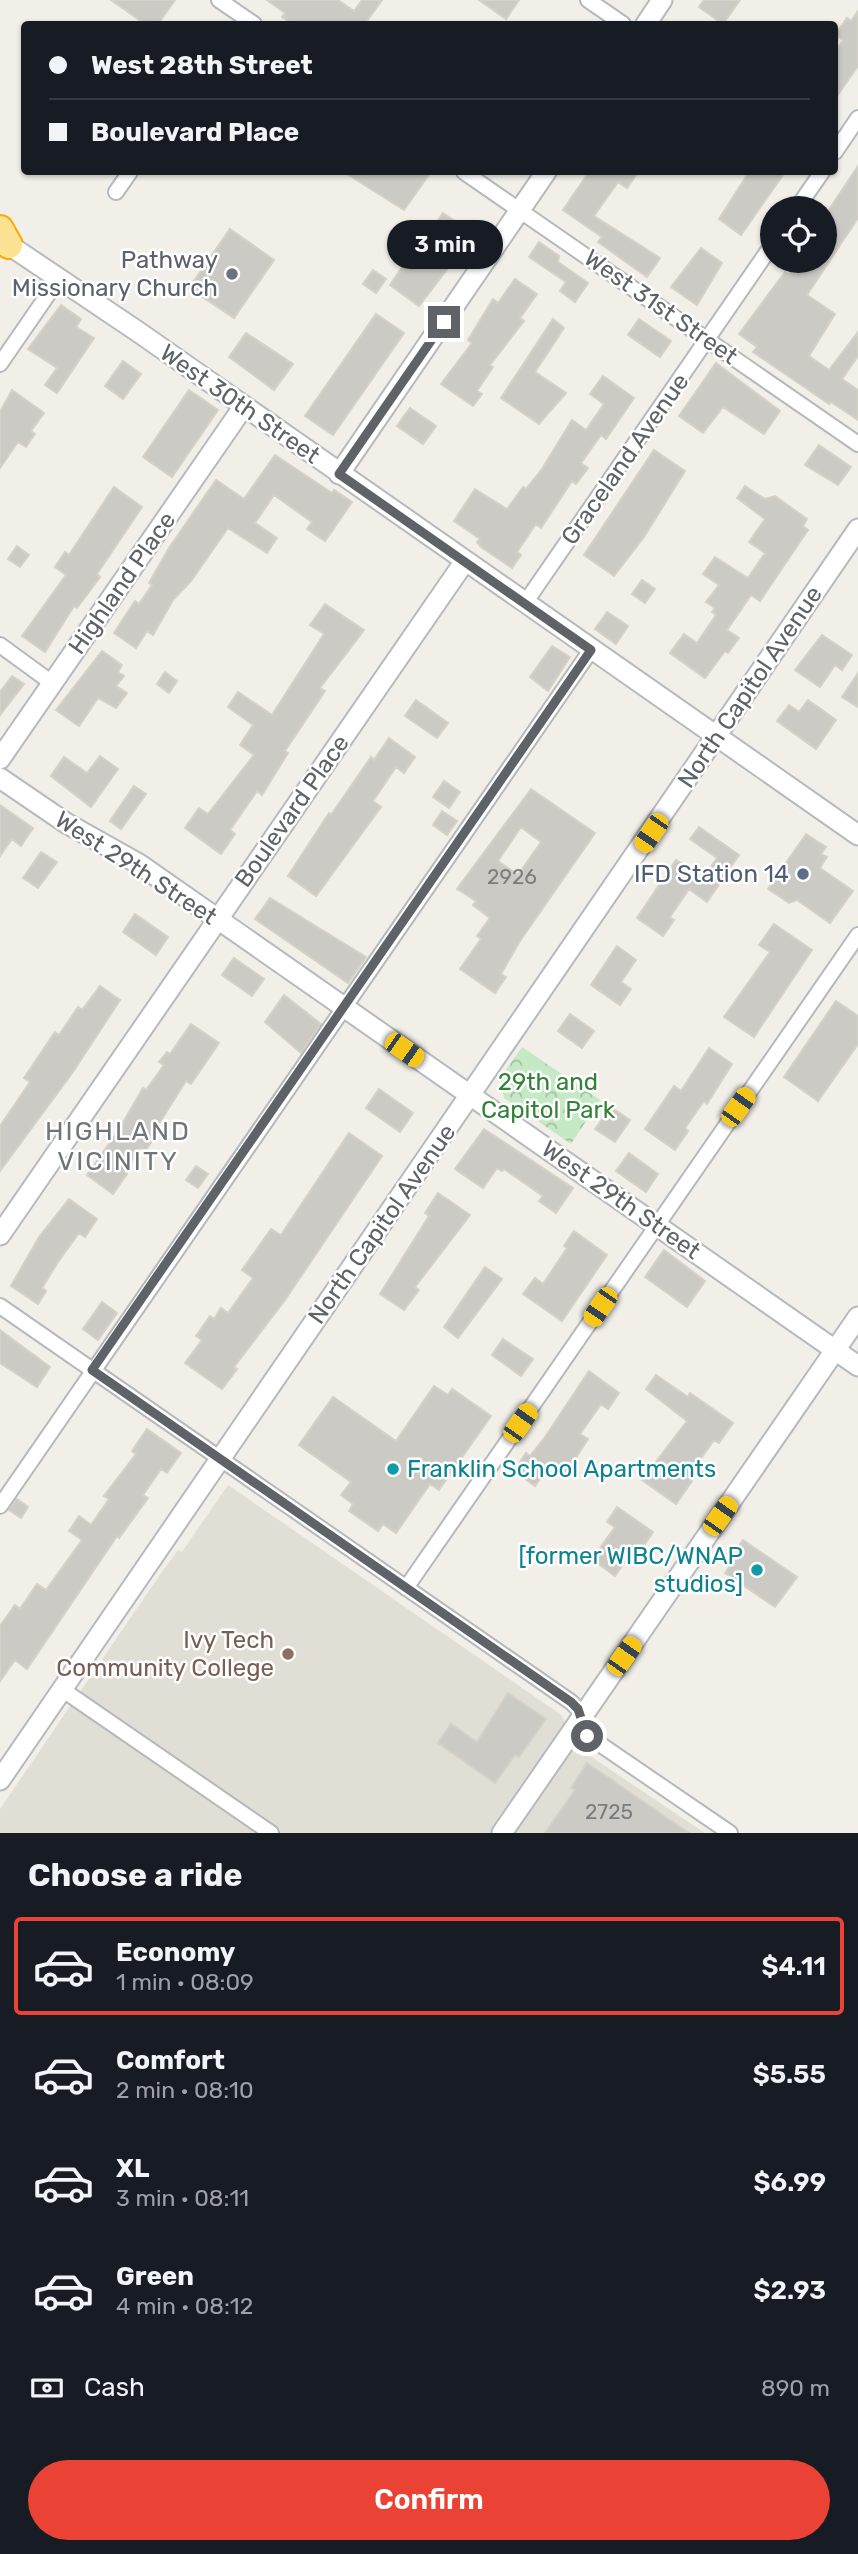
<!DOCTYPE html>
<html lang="en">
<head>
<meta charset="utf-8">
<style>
	body { margin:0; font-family:Rubik,sans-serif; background:#242831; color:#f1f3f6; height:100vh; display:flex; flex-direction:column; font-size:26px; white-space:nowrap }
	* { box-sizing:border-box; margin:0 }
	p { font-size:23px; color:#9ea1a6 }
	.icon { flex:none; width:38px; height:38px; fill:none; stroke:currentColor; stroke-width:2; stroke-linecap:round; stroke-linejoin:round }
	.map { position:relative; height:1833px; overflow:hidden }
	.panel { display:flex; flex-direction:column; background:#171b24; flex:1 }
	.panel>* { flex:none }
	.top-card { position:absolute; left:21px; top:21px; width:817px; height:154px; border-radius:7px; box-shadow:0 2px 5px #0004; display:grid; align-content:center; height:154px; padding:0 28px; background:#171b24 }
	.buttons { position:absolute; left:760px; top:196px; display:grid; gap:14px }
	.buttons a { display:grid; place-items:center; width:77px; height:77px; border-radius:50%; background:#171b24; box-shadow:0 2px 5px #0004; font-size:35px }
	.end { position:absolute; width:32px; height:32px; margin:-16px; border:9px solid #5f6368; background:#fff; box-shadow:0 0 0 4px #fff }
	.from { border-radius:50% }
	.bubble { position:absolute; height:49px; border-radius:24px; background:#171b24; box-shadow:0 2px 5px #0004; font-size:23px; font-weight:600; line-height:49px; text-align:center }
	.car { position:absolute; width:21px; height:42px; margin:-21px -10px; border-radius:9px; box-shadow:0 0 5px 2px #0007; background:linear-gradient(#f5c518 24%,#345 0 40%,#f5c518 0 76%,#345 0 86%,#f5c518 0) }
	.top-card b { display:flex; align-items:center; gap:24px; height:66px; font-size:26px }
	.top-card b+b { border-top:2px solid #363941 }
	.top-card i { width:18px; height:18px; background:#f1f3f6 }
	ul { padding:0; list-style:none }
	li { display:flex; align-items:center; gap:21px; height:98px; margin:0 14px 10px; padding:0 14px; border:4px solid transparent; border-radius:7px }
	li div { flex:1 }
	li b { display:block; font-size:26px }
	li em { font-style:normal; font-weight:600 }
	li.current { border-color:#ea4335 }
	li>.icon { width:63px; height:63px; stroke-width:1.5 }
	h2 { padding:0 28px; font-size:32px; line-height:84px }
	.pay { display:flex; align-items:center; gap:18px; height:77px; padding:0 28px; font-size:26px }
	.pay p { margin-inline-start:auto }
	.primary-button { display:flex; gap:14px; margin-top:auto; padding:14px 28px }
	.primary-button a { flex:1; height:80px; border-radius:42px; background:#ea4335; color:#fff; font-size:28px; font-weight:600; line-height:80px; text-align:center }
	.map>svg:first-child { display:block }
</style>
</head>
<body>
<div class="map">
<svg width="858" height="1833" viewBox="0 0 858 1833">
	<defs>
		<pattern id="forest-crowns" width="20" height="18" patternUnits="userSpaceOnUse" patternTransform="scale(1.75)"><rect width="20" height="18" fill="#c5e8c5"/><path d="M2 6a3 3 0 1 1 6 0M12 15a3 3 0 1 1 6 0" fill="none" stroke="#a3c0a4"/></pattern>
	</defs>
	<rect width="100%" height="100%" fill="#f1efe8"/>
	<path fill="#e1ded6" d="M228 1485 560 1714 587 1754 705 1833H0V1809L157 1579 178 1550 182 1552Z"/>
	<path fill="url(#forest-crowns)" d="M522 1047 600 1100 571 1144 504 1098 500 1078Z"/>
	<path fill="#cccac5" stroke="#d6d1c6" stroke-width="2" fill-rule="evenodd" d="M111 0H175L158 24H145Z
		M267 0H338L354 11 362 0H382L367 21 373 24H293L282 17 285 13Z
		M479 0H519L506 19Z
		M704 0H740L723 24 699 7Z
		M858 11V66L835 99V52L843 40 835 35 847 18 851 21Z
		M858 166V218L807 295 835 314 809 356 829 370 858 332V356L842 379 858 390V420L831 402 829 404 753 352 757 347 739 334 785 272 788 275 798 261H824V217Z
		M344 172H421L428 176 404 210Z
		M589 172H638L627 188 618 182 594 216 660 258 647 277 598 242 602 237 563 210Z
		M749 172H785L741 235 719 219Z
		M443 213 474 234 419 306 390 285 403 266 406 268Z
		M230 229 274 260 234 318 189 288Z
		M539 242 559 256 558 262 588 283 575 302 560 291 566 282 529 257Z
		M701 248 722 263 697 305 671 287Z
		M373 270 386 279 376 293 363 284Z
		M515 279 537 294 520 318 524 321 490 365 493 367 477 391 482 394 473 406 441 384 472 343 468 340 493 299 498 303Z
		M61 305 81 319 76 327 94 338 57 393 45 385 57 368 28 349Z
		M376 314 404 333 333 435 305 416Z
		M553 319 564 328 535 372 566 393 539 424 501 398Z
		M639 319 671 341 660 357 628 335Z
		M246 333 293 364 274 390 229 357Z
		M123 361 141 374 123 399 105 386Z
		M716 363 780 411 764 434 723 407 703 433 679 416Z
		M603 376 634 398 606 439 601 435 581 463 588 468 576 484 572 481 541 528 536 524 517 552 521 555 512 568 481 547 477 542 480 539 454 521 475 489 507 509 523 487 526 489 542 469 572 420 586 430 604 404 590 394Z
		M12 390 44 413 31 431 35 434 26 447 18 442 0 468V412Z
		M189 390 218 410 172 477 143 457Z
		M410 408 436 426 423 444 397 426Z
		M819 445 851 467 838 485 805 465Z
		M654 450 685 471 644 537 614 576 584 555Z
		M275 455 332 493 334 490 352 502 325 541 307 529 312 522 274 495 255 523 277 538 267 553 228 528 191 581 173 600 153 635 147 631 136 648 114 633 135 601 139 604 152 585 149 583 169 548 216 480 244 499Z
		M745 486 765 499 775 496 807 519 803 526 808 530 760 601 751 595 727 630 739 638 728 653 725 651 705 678 670 653 684 634 697 643 716 615 712 612 715 608 706 602 719 585 703 574 715 557 748 578 765 553 749 542 765 519 737 498Z
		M114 487 142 507 97 574 100 577 77 608 74 606 45 652 22 636 66 575 55 567 65 552 69 555Z
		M17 546 29 555 20 567 8 559Z
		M642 580 655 589 645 603 632 594Z
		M325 604 364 630 320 688 325 691 285 751 288 753 270 782 262 795 257 791 230 830 235 834 221 854 185 828 199 808 208 814 254 755 240 745 253 725 228 707 238 692 272 715 324 634 310 625Z
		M607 612 628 626 616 644 595 629Z
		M822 635 852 655 842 670 835 665 820 687 795 670Z
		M552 646 570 657 548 691 530 677Z
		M102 651 122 665 118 672 124 676 116 686 127 693 116 708 98 698 79 726 56 710Z
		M165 672 177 681 169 693 157 684Z
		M858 673V707L842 697Z
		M12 676 24 684 0 715V692Z
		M416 700 448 723 437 738 405 716Z
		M808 700 836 720 816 749 777 721 789 705 799 712Z
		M389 738 415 757 404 773 396 767 373 801 381 807 316 896 288 876 329 813 331 815 371 757 374 760Z
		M100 756 118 769 91 807 51 776 64 757 87 773Z
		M444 781 460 792 449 808 433 797Z
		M134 786 146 794 121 829 110 821Z
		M531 789 595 833 520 941 501 974 506 977 495 993 460 969 481 939 477 936 490 918 473 905 476 901 457 889ZM521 827 541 842 518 875 498 861Z
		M0 805 33 828 21 846 12 839 0 856Z
		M442 811 457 821 447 835 433 825Z
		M699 827 739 855 707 902 689 889 670 917 674 920 663 936 637 918 676 860 703 878 717 858 690 839Z
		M806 834 826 847 821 854 827 857 820 868 853 891 830 923 797 900 789 903 768 889Z
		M41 852 57 862 38 888 23 878Z
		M270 898 366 957 348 983 255 919Z
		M135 914 168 937 156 955 123 932Z
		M774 924 812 950 754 1037 724 1017 770 952 759 945Z
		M617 946 636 960 621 982 631 989 620 1005 591 985Z
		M234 958 264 979 252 996 222 975Z
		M100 986 120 1000 73 1072 0 1171V1126L30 1082 24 1078 55 1032 59 1035 78 1007 82 1010Z
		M284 995 321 1024 301 1053 265 1022Z
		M836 1001 858 1016V1044L818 1101 784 1077Z
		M570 1014 594 1031 582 1048 558 1031Z
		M191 1024 219 1043 191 1084 186 1081 155 1130 158 1132 146 1150 141 1147 124 1172 127 1174 113 1194 87 1175 118 1131 143 1088 146 1090 164 1065 159 1062 167 1052 170 1054Z
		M709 1048 732 1064 707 1104 704 1101 685 1128 688 1131 675 1150 645 1129 674 1086 681 1091Z
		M379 1089 413 1113 400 1132 366 1108Z
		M611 1107 630 1120 615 1142 595 1129Z
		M484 1129 573 1188 556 1213 539 1201 543 1196 504 1169 502 1171 497 1168 483 1188 455 1169Z
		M349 1133 382 1156 285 1300 234 1367 237 1369 222 1389 185 1363 202 1340 196 1336 210 1316 214 1319 221 1308 228 1313 253 1278 242 1270 271 1229 281 1235Z
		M629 1153 658 1174 646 1192 616 1171Z
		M196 1166 208 1174 198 1188 186 1180Z
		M438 1193 470 1215 415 1287 419 1290 404 1310 380 1294 429 1216 425 1213Z
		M69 1199 97 1219 85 1237 79 1233 58 1262 42 1288 46 1291 38 1304 11 1286 39 1237Z
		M574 1231 607 1255 562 1321 523 1294 535 1278 543 1284 567 1248 564 1246Z
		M664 1250 705 1281 687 1307 645 1277Z
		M485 1267 502 1279 458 1338 444 1327Z
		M102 1302 117 1313 98 1340 83 1329Z
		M0 1330 50 1367 37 1387 0 1363Z
		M503 1339 533 1359 521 1376 492 1355Z
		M589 1371 619 1393 608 1409 601 1404 580 1434 588 1439 565 1475 549 1465 535 1486 514 1471 526 1453 530 1456 545 1437Z
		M656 1375 688 1397 690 1393 733 1423 719 1443 714 1440 687 1478 692 1481 676 1504 642 1480 687 1421 646 1389Z
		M434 1386 448 1395 452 1389 491 1416 439 1490 430 1484 396 1533 383 1524 378 1531 349 1511 353 1504 341 1495 351 1482 299 1445 333 1397 396 1441Z
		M147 1429 181 1453 167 1473 161 1469 143 1495 148 1498 119 1538 117 1536 27 1669 15 1660 0 1681V1626L15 1605 20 1609 37 1584 46 1590 82 1540 69 1531 79 1516 91 1525 109 1499 104 1496 136 1454 132 1451Z
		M17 1499 28 1507 21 1518 9 1510Z
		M617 1507 653 1532 636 1557 631 1553 615 1576 592 1559 615 1527 607 1522Z
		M743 1540 797 1577 775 1607 725 1573 732 1563 729 1560Z
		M508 1693 546 1719 519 1757 515 1755 495 1783 438 1743 451 1724 477 1742Z
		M587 1763 689 1833H545L575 1790 571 1788Z"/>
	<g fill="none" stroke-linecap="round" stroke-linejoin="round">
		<g stroke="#b5b8bc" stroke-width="18">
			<path id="street" d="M219 0 254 24
				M588 0 623 24
				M835 152 858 118
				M464 172 858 444
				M116 192 130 172
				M797 208 822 172
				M0 364 49 293
				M525 603 772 245
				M0 645 52 683
				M0 1306 571 1702 578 1709 588 1736 730 1833
				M0 1506 591 650
				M406 1588 858 935
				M63 1690 271 1833"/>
		</g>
		<g stroke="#b6babf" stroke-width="23">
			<path id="secondary" d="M646 24 662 0
				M0 239 137 331 858 835
				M339 474 546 172
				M0 759 244 406
				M0 778 66 823 139 864 858 1366
				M0 1235 465 561
				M0 1780 858 529
				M502 1833 858 1317"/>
		</g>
		<g stroke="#f9ab00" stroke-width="30">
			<path id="highway" d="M0 229 9 245"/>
		</g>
		<use href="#street" stroke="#fff" stroke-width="14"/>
		<use href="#secondary" stroke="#fff" stroke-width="19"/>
		<use href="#highway" stroke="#fde293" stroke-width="26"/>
	</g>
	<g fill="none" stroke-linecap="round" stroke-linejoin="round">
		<path stroke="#5f6368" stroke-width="9" d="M444 322 339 474 591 650 92 1370 571 1702 578 1709 587 1736"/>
	</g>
	<circle fill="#6b7280" stroke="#fff" stroke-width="2.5" cx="232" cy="274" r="7"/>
	<circle fill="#5c6f8a" stroke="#fff" stroke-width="2.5" cx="803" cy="874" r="7"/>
	<g fill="#0f9aa8" stroke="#fff" stroke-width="2.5">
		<circle cx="393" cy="1469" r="7"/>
		<circle cx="757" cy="1570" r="7"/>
	</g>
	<circle fill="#8d6e63" stroke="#fff" stroke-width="2.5" cx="288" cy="1654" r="7"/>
	<g text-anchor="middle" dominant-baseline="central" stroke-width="5" stroke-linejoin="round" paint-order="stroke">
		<g font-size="21" fill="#7a7d7f">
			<text x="512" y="876">2926</text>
			<text x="609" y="1811">2725</text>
		</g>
		<g font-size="24" fill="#5b616d" stroke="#fff" text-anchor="end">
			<text x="218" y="260">Pathway<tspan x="218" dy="28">Missionary Church</tspan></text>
		</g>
		<g font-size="24" fill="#5f6368" stroke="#fff">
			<text transform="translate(661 307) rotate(35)">West 31st Street</text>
			<text transform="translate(240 404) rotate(35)">West 30th Street</text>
			<text transform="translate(625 459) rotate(-55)">Graceland Avenue</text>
			<text transform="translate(122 583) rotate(-55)">Highland Place</text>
			<text transform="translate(750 687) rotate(-56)">North Capitol Avenue</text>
			<text transform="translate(292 811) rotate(-55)">Boulevard Place</text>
			<text transform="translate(136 868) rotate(33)">West 29th Street</text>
			<text transform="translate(621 1200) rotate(35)">West 29th Street</text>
			<text transform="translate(382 1224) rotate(-55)">North Capitol Avenue</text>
		</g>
		<g font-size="24" fill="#4e5e75" stroke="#fff" text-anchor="end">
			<text x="789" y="874">IFD Station 14</text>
		</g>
		<g font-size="24" fill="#348238" stroke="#fff">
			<text x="548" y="1082">29th and<tspan x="548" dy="28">Capitol Park</tspan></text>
		</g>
		<g font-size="24" fill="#0d838f" stroke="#fff" text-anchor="start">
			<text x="407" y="1469">Franklin School Apartments</text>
			<text x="743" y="1556" text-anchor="end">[former WIBC/WNAP<tspan x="743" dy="28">studios]</tspan></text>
		</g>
		<g font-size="24" fill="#785e54" stroke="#fff" text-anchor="end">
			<text x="274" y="1640">Ivy Tech<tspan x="274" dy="28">Community College</tspan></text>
		</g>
		<g font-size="26" letter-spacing="2" fill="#70757a" stroke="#fff">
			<text x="118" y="1131">HIGHLAND<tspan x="118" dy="30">VICINITY</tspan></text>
		</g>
	</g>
</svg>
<div class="buttons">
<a><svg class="icon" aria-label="locate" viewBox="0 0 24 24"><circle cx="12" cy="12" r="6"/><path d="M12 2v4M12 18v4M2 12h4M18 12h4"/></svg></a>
</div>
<i class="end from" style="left:587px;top:1736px"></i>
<i class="end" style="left:444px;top:322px"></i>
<div class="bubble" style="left:387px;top:220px;width:116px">3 min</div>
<i class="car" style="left:651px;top:833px;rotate:214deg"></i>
<i class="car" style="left:404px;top:1050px;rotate:125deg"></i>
<i class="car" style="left:738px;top:1107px;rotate:35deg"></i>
<i class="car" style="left:600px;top:1307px;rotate:214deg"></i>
<i class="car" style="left:520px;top:1423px;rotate:35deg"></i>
<i class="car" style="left:720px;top:1516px;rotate:35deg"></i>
<i class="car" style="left:624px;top:1656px;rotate:35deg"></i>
<div class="top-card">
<b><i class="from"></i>West 28th Street</b>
<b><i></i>Boulevard Place</b>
</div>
</div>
<section class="panel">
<h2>Choose a ride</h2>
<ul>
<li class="current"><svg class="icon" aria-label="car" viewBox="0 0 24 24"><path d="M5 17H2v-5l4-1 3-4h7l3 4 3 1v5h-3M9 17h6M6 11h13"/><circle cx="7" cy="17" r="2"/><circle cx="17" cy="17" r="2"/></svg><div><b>Economy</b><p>1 min · 08:09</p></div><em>$4.11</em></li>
<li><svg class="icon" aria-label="car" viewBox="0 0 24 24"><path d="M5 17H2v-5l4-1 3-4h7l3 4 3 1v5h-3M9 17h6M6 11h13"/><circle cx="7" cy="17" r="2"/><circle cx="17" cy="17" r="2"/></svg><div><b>Comfort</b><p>2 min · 08:10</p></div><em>$5.55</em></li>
<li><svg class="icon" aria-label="car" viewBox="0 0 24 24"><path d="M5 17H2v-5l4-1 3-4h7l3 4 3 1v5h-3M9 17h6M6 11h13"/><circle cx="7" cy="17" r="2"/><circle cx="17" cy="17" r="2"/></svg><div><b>XL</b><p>3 min · 08:11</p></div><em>$6.99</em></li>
<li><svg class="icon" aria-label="car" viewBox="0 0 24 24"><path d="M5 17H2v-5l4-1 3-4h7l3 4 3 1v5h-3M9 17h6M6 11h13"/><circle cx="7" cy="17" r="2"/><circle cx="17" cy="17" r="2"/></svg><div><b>Green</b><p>4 min · 08:12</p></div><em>$2.93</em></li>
</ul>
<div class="pay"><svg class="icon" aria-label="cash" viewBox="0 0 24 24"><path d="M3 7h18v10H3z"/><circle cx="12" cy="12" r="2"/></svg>Cash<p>890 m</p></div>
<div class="primary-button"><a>Confirm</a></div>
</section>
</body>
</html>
